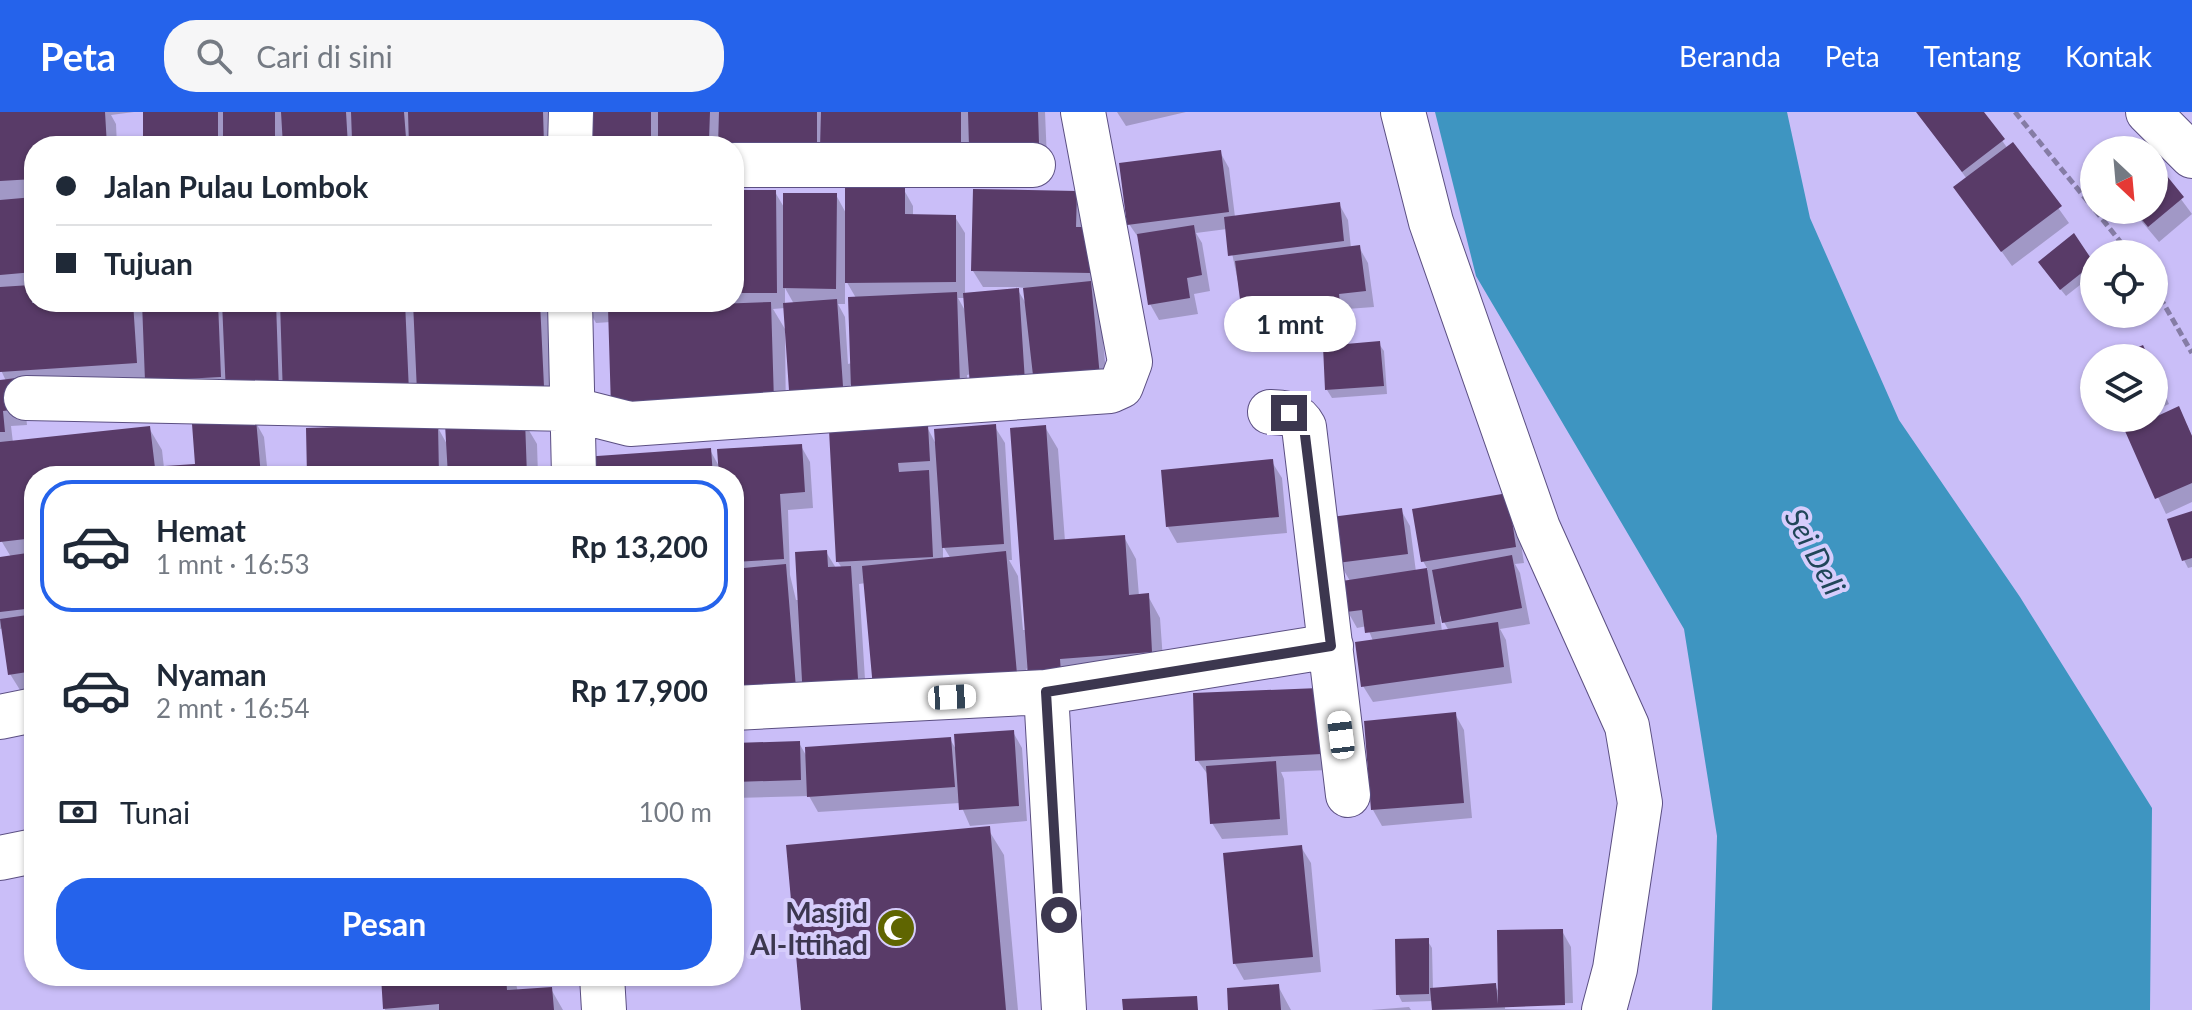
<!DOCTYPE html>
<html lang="id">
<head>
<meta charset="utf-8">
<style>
	body { margin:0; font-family:Lato,sans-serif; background:#f6f6f7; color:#1f2937; height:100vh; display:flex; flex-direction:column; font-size:30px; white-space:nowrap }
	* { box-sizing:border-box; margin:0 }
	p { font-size:26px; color:#747a83 }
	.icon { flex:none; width:44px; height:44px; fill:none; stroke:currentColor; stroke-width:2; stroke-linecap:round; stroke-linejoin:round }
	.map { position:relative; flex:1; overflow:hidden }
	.panel { position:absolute; left:24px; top:354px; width:720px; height:520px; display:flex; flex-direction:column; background:#fff; border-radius:32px; box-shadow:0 2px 6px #0004 }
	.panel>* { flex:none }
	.hud { position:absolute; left:24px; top:24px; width:720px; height:176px; border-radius:32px; box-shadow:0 2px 6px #0004; display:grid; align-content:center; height:176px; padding:0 32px; background:#fff }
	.needle { width:52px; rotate:154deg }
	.buttons { position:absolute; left:2080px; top:24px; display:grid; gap:16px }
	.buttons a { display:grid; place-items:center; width:88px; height:88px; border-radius:50%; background:#fff; box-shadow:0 2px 6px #0004; font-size:40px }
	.end { position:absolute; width:36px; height:36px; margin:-18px; border:10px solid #3c374f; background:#fff; box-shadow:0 0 0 4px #fff }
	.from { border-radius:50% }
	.bubble { position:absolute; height:56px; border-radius:28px; background:#fff; box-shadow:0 2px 6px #0004; font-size:26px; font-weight:700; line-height:56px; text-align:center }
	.car { position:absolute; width:24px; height:48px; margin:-24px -12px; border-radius:10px; box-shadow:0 0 6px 2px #0007; background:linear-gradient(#fff 24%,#345 0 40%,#fff 0 76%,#345 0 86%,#fff 0) }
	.hud b { display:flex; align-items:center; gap:28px; height:76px; font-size:30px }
	.hud b+b { border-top:2px solid #e0e1e3 }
	.hud i { width:20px; height:20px; background:#1f2937 }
	ul { padding:14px 0 0; list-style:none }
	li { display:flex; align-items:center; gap:24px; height:132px; margin:0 16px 12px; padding:0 16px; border:4px solid transparent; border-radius:32px }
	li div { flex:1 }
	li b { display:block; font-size:30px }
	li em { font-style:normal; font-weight:700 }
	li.selected { border-color:#2563eb }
	li>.icon { width:72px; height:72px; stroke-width:1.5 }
	.pay { display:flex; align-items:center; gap:20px; height:88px; padding:0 32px; font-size:30px }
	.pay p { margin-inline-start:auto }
	.action { display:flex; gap:16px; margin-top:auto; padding:16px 32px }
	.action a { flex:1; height:92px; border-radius:32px; background:#2563eb; color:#fff; font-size:32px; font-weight:700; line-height:92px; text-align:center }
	header { display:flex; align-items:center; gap:48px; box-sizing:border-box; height:112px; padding:0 40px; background:#2563eb; color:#fff }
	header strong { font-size:38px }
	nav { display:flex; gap:44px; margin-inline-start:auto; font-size:28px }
	.search { width:560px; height:72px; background:#f6f6f7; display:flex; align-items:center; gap:20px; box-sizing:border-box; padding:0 28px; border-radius:32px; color:#747a83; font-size:30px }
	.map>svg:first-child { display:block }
</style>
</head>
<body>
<header>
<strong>Peta</strong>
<div class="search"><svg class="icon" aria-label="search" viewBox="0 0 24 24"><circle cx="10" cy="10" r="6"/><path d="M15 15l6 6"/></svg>Cari di sini</div>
<nav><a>Beranda</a><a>Peta</a><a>Tentang</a><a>Kontak</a></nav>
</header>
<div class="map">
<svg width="2192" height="898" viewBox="0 0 2192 898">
	<rect width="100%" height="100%" fill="#cabef8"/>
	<path fill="#3e95c1" d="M1435 0H1787L1810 106 1899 308 2020 485 2152 696 2150 898H1712L1717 724 1684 517 1476 164Z"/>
	<path fill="#0003" fill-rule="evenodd" d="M0 0H134L111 3 116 12 117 34H34V190L40 193 279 190 282 196V190H545L551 200 555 297 24 284 27 313 11 314 13 331 149 316 162 338 164 356 197 353 255 309 264 325 268 364H34V576L20 578 10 562 4 516 0 517V447L11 445 2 430 0 415V270L6 269 0 256Z
		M145 0H554L555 34H358L355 28V34H231L226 25V34H145Z
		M580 0H1045L1047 48 717 32 664 34 659 25V34H581Z
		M1117 0H1186L1126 14Z
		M1917 0H1982L2008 37 2013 33 2069 111 2012 154 1956 76 1967 67Z
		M1220 40 1229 56 1235 105 1339 92 1348 108 1351 136 1359 135 1368 151 1374 195 1347 197 1350 224 1310 229 1300 204 1252 210 1243 194 1227 117 1196 121 1202 131 1210 179 1194 182 1198 202 1159 208 1150 192 1140 128 1129 112Z
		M2154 51 2192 102 2159 130 2132 98H2154Z
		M904 78 913 94V104L955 105 965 121V182L1016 178V175H983L973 159 1076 81 1099 177H1093L1099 187 1108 281 971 262 967 263 968 289 862 293 850 272 852 304 785 196 773 197 785 217 786 312 611 210 596 211 587 195 586 190H655V197L670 196 667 190H734V80H775L785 97 836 83 847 103ZM845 167 856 186 852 251 848 252 845 205 838 192H845ZM1016 175 1025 176 1028 195ZM785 176 794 192 785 193ZM958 186H966L967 202Z
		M2074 124 2094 150V162L2066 184 2045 158Z
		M1379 232 1384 239 1387 282 1332 286 1327 278Z
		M2154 259 2169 292 2154 299Z
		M524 310 537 332 538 364H309L437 314 448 334Z
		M2187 313 2192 324V390L2166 402 2127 320Z
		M927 315 937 334 995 315 1005 331 1012 448H1009L1018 464 1023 518H1027L1045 315 1058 337 1065 429 1124 425 1136 447 1139 484H1148L1160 506 1164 562 1043 585 1026 556 1029 584 866 471 859 472 867 599 742 581 734 483V364H586L710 338 720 356 801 334 810 350 813 396 788 398 790 463 796 488H800L826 440 836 456H842L838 450 831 320ZM943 434 951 447 943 448Z
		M1272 350 1282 366 1287 421 1177 431 1168 415Z
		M1401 398 1410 414 1416 460 1428 458 1423 449 1516 400 1524 451 1515 452 1520 461 1530 512 1500 517 1506 528 1512 571 1373 590 1363 574 1373 529 1367 514 1357 516 1348 500 1350 469 1339 450ZM1440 503 1449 519 1442 520Z
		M2192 401V455L2188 456 2184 448Z
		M1318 578 1329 658 1281 660 1284 667 1288 723 1222 727 1212 711 1209 664 1197 648Z
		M1455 602 1464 618 1472 706 1382 714 1373 698Z
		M1013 620 1022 636 1027 709 970 714 960 691 818 700 809 684 734 686V633L799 631 807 645 950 627 957 639Z
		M988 717 1004 743 1018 898H803Z
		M1301 735 1311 751 1321 860 1244 868 1235 852 1225 742Z
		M1562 819 1571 835 1573 891 1505 893V897L1573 898H1434L1433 889 1402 890 1398 882 1427 828 1432 836 1433 878 1494 873 1499 880Z
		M383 864H514L518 880 551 877 563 898H385Z
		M1278 874 1291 898H1230Z
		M1409 895 1411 898H1371Z"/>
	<path fill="#593b68" d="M0 0H105L107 34H34V67L0 69Z
		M143 0H218V34H143Z
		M223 0H275V25L223 24Z
		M281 0H346L348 34H283Z
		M351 0H404L406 26 352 28Z
		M408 0H543L544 33 409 34Z
		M578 0H651V32H578Z
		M658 0H710L709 28 658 26Z
		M719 0H817V38L718 34Z
		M821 0H961V37L820 36Z
		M968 0H1038L1039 32 969 35Z
		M1916 0H1984L2005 27 1962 60Z
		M2013 30 2062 94 2001 140 1953 75Z
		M1221 38 1229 100 1127 113 1119 51Z
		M2154 48 2184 85 2148 115 2134 98H2154Z
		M845 75 905 76V102L956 103V170L845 171Z
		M973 77 1077 79 1076 115H1092L1091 161 971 159Z
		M734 78H776L777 181H734Z
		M783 81H837L836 177 783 176Z
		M34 85V160L0 163V88Z
		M1340 90 1344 129 1228 144 1224 105Z
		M1194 113 1202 163 1187 166 1190 186 1148 193 1137 122Z
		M2074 121 2094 151 2060 178 2038 150Z
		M1360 133 1366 179 1339 182 1342 209 1299 214 1297 188 1241 195 1235 149Z
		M1091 169 1100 265 1034 272 1023 176Z
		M31 173 32 191 133 190 137 251 0 260V175Z
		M1019 176 1025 270 970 274 963 181Z
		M957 180 960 274 851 277 848 185Z
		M837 187 844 289 790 293 783 191Z
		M142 190H218L221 265 145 269Z
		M222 190H276L279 279 226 282Z
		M280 190H405L409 280 283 285Z
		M413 190H540L544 275 417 280Z
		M584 190H638V192L585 195Z
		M771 190 774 290 611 296 608 196Z
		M1380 229 1384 274 1325 278 1323 234Z
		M2143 233 2149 246H2114Z
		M2154 257 2166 284 2154 289Z
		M16 266 19 297 3 299 5 320H0V268Z
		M2179 294 2192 324V371L2155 387 2125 319Z
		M256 307 261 364H166L165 354 195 352 192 312Z
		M525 308 527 364H448L445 312Z
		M438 312 439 364H307L306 316Z
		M996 312 1004 432 942 436 934 317Z
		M928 313 930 349 898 351 899 360 929 358 933 445 836 450 829 318Z
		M1046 313 1054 428 1125 423 1129 483 1149 481 1152 540 1060 547 1061 561 1028 563 1010 316Z
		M150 314 156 364H34V426L0 430V330Z
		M802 332 805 380 780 382 784 447 734 450V364H719L717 337Z
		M711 336 713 364H584L583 345Z
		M1273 347 1279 405 1166 415 1161 358Z
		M1508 381 1516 435 1421 450 1412 397Z
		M1402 396 1408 442 1337 451 1331 405Z
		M2192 399V446L2182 449 2167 407Z
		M827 438 828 455 851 454 859 583 803 587 795 440Z
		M1006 439 1017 562 873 576 862 454Z
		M34 440V496L0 500V445Z
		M1512 443 1522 496 1442 511 1432 458Z
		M786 452 796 576 740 581 734 457Z
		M1427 456 1435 512 1365 521 1362 498 1346 500 1342 469Z
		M34 502V559L8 563 0 507Z
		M1498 510 1504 555 1361 575 1355 530Z
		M1319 576 1321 642 1195 649 1193 581Z
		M1456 600 1464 691 1371 698 1364 609Z
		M1014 618 1019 694 959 698 954 622Z
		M951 625 955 675 807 685 805 635Z
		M800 629 801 668 734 670V631Z
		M1276 649 1280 707 1210 712 1206 654Z
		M990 714 1006 898H801L786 733Z
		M1302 733 1313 845 1233 852 1223 741Z
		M1563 817 1565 893 1432 898 1430 876 1496 871 1498 892 1497 818Z
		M1429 826V882L1396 883 1395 827Z
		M381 864H506L507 878 552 875 554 898H439V892L383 897Z
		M1279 872 1281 898H1228L1227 876Z
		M1197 884 1198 898H1123L1122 887Z"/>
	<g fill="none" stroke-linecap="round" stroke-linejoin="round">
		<g stroke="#5b4f82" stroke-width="46">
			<path id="minor" d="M1403 0 1431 110 1538 416 1627 614 1640 691 1615 857 1604 898
				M2148 0 2192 44
				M570 34 571 0
				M734 53H1033
				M570 190 574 364
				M26 286 571 297 630 312 1110 279 1121 274 1130 250 1083 0
				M1270 300C1285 301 1296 300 1304 315L1348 683
				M1046 580 1064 898
				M734 596 1046 580 1331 534
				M0 605 34 598
				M0 746 34 739
				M602 864 604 898"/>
		</g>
		<path stroke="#857ca5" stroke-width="5" stroke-dasharray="8 4" stroke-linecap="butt" d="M2015 0 2094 97
			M2095 98 2130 142
			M2154 175 2192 241"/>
		<use href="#minor" stroke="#fff" stroke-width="44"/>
	</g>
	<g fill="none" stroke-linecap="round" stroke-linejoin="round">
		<path stroke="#3c374f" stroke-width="10" d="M1059 803 1046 580 1331 534 1304 315 1299 306 1289 301"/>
	</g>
	<defs>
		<g id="mosque-disc" transform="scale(2)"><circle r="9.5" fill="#5f6501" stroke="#d6cdfc"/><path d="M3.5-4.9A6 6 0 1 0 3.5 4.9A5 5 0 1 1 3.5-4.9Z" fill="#fff"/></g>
	</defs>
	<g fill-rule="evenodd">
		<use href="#mosque-disc" x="896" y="816"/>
	</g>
	<g text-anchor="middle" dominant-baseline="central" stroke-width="8" stroke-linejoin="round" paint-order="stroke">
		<g font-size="28" font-weight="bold" fill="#3c374f" stroke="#d6cdfc" text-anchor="end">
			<text x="868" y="800">Masjid<tspan x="868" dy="32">Al-Ittihad</tspan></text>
		</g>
		<g font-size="30" font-style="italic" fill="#204659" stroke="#d6cdfc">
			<text transform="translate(1816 439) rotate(62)">Sei Deli</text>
		</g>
	</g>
</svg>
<div class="buttons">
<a><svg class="needle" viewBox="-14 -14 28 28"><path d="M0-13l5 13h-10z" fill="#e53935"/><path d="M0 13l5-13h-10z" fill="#747a83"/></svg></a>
<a><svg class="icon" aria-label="locate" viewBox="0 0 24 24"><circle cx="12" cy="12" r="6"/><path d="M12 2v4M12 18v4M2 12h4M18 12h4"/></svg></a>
<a><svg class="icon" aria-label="layers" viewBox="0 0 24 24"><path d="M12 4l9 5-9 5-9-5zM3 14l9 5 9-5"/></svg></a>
</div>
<i class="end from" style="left:1059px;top:803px"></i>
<i class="end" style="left:1289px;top:301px"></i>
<div class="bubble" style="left:1224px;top:184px;width:132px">1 mnt</div>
<i class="car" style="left:952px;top:585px;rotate:87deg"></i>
<i class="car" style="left:1341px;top:623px;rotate:353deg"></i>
<div class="hud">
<b><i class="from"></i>Jalan Pulau Lombok</b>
<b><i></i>Tujuan</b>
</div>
<section class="panel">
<ul>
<li class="selected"><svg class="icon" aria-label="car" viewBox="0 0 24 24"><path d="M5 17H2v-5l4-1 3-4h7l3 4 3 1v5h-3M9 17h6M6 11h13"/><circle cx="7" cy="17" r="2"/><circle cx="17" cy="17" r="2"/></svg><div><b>Hemat</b><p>1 mnt · 16:53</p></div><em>Rp 13,200</em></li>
<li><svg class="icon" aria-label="car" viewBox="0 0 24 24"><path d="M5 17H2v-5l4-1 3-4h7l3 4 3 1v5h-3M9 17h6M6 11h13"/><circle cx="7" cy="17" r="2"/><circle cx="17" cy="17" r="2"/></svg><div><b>Nyaman</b><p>2 mnt · 16:54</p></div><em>Rp 17,900</em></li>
</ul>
<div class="pay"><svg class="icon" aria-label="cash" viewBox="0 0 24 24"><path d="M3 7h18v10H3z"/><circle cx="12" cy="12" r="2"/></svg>Tunai<p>100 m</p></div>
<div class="action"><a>Pesan</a></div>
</section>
</div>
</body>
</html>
